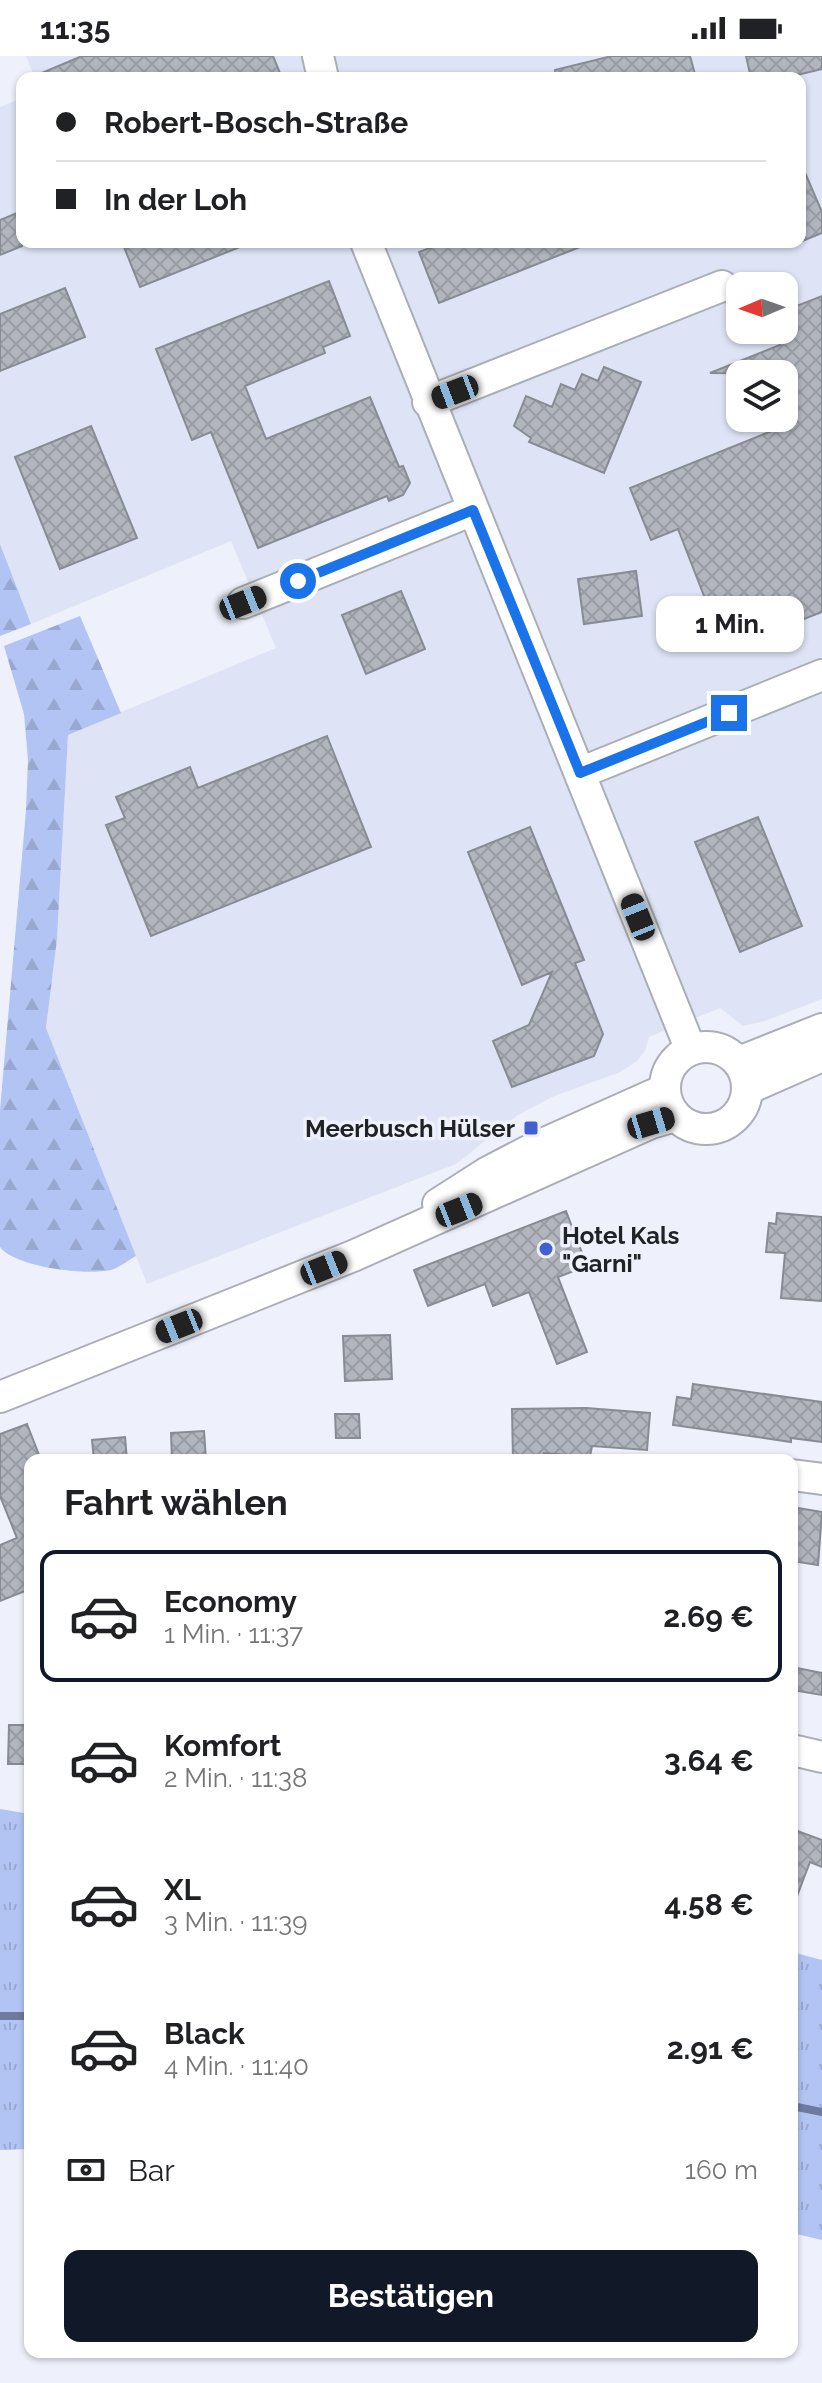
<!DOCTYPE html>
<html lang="de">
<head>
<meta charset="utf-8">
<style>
	body { margin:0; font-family:Raleway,sans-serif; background:#f6f6f6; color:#202124; height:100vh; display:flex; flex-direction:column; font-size:30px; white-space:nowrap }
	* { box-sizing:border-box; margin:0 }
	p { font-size:26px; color:#757577 }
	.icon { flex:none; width:44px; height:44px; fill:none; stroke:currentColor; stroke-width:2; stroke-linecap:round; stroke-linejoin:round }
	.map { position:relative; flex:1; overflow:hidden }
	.sheet { position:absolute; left:24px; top:1398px; width:774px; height:904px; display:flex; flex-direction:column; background:#fff; border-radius:16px; box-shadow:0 2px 6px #0004 }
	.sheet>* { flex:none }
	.top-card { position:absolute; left:16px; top:16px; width:790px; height:176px; border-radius:16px; box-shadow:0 2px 6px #0004; display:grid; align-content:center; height:176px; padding:0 40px; background:#fff }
	.needle { width:52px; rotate:268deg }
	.buttons { position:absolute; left:726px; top:216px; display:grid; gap:16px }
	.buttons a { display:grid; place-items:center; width:72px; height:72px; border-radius:16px; background:#fff; box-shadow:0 2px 6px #0004; font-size:40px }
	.end { position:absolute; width:36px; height:36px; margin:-18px; border:10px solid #1a73e8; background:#fff; box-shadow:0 0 0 4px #fff }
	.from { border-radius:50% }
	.bubble { position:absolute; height:56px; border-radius:16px; background:#fff; box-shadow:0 2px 6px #0004; font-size:26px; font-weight:700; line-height:56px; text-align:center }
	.car { position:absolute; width:24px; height:48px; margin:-24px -12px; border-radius:10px; box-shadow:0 0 6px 2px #0007; background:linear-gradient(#222 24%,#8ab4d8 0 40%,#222 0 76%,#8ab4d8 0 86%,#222 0) }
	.top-card b { display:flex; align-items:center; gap:28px; height:76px; font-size:30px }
	.top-card b+b { border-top:2px solid #e0e0e0 }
	.top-card i { width:20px; height:20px; background:#202124 }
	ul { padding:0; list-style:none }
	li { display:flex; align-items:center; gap:24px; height:132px; margin:0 16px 12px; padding:0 24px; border:4px solid transparent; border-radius:16px }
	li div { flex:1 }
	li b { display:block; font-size:30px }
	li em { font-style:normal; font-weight:700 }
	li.active { border-color:#111827 }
	li>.icon { width:72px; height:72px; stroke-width:1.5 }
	h2 { padding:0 40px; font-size:36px; line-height:96px }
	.pay { display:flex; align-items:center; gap:20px; height:88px; padding:0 40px; font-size:30px }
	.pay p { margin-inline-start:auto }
	.cta { display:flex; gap:16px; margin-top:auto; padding:16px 40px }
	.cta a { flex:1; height:92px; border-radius:16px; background:#111827; color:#fff; font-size:32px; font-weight:700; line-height:92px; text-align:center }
	.status { display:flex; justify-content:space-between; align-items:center; height:56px; padding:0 40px; background:#fff; direction:ltr }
	.status svg { height:22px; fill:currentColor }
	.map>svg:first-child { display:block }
</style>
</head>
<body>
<div class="status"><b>11:35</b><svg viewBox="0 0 49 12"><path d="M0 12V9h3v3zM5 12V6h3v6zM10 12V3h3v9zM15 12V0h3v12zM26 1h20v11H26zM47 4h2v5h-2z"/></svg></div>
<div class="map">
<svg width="822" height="2327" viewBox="0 0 822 2327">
	<defs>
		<pattern id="forest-firs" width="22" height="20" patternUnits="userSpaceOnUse" patternTransform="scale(2)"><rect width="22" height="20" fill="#b2c4f3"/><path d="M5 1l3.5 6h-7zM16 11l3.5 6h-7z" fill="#99a8d0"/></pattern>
		<pattern id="park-tufts" width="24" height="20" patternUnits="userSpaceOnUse" patternTransform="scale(2)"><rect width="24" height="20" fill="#b2c4f3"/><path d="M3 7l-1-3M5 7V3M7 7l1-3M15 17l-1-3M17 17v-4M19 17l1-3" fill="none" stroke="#99a8d0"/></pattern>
		<pattern id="building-cross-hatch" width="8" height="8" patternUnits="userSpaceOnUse" patternTransform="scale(2)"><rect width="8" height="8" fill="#b1b5be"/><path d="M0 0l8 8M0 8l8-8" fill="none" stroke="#989ba3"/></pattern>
	</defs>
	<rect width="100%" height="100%" fill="#eef1fb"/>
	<path fill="#dee4f5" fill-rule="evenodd" d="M26 0H822V943L765 965 743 970 720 952 649 981 645 995 636 1006 620 1016 552 1041 518 1059 456 1108 147 1228 46 972 57 883 68 678 276 592 231 485 31 568 0 488V51L22 42V186H800V22H35ZM740 230H784V274H740ZM740 318H784V362H740Z"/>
	<path fill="url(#forest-firs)" d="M0 488 31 568 0 580Z
		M80 560 121 657 68 679 57 883 46 972 136 1200C129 1204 121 1210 114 1213 90 1221 14 1211 0 1191V1054L26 754 28 704 24 658 4 590Z"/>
	<path fill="url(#park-tufts)" d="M0 1753 30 1758V2093L0 2094Z
		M792 1896 822 1904V2184L792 2177Z"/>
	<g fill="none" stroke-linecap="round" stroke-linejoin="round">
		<path stroke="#6d7ba0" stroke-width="8" d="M0 1960H30
			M792 2050 822 2056"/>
	</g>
	<path fill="url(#building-cross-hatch)" stroke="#878b93" stroke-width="2" d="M82 0H273L282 22H30Z
		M612 0H690L696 22H556L555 14Z
		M746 0H822V13L785 22H751Z
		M800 105 822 156V177L800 186Z
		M22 155V190L0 199V164Z
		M122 186H249L250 187 140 231Z
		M445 186H590V187L439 247 419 196Z
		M329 225 350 280 323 291 325 297 245 330 266 383 370 341 399 411 403 410 410 427 403 439 389 445 387 440 258 492 211 376 192 384 156 293Z
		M65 232 85 281 0 315V258Z
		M822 240V556L725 594 678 473 651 484 630 432 784 370V318L710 317 780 289 774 274H784V255Z
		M604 311 641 326 604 417 529 386 531 382 514 370 526 340 552 351 561 328 575 334 582 318 598 325Z
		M91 370 137 482 60 513 15 401Z
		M636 515 642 560 584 568 578 523Z
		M401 535 425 593 366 618 342 559Z
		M327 680 371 791 151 880 106 769 125 762 116 741 190 711 198 732Z
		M758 761 802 870 740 896 695 786Z
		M530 771 584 904 575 907 603 978 594 1000 512 1031 493 985 529 969 552 916 522 929 468 796Z
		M566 1155 587 1210 558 1221 587 1296 557 1308 529 1236 493 1250 485 1228 428 1250 414 1214Z
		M777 1157 822 1161V1245L781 1242 785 1197 766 1196 769 1167 776 1168Z
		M390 1279 392 1323 345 1325 343 1280Z
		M693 1328 822 1346V1386L791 1382V1386L673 1369 677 1341 691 1343Z
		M586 1352 650 1357 647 1394 592 1390 590 1401 544 1397 543 1404H513L512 1353Z
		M335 1358H359L360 1382H336Z
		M27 1368 41 1404H30V1533L0 1545V1489L17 1482 0 1440V1378Z
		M204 1375 206 1404H172L171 1377Z
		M125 1381 127 1404H94L92 1384Z
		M792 1451 822 1456 818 1509 792 1505Z
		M792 1611 822 1617V1639L792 1634Z
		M9 1669H30V1708H8Z
		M792 1773 822 1784V1811L810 1806 794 1848H792Z"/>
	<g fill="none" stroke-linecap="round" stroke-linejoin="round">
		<g stroke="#aaaeb7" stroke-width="34">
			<path id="minor" d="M318 0 323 22
				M366 186 690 992
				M428 346 722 230
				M243 547 473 454
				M580 717 822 619
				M665 1032a41 41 0 1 1 82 0a41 41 0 1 1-82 0Z
				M739 1006 822 973
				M747 1033 822 1000
				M438 1148 488 1116 536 1091 664 1034
				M0 1341 353 1200 651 1067 675 1060
				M792 1419 822 1423
				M792 1694 822 1701"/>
		</g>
		<use href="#minor" stroke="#fff" stroke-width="30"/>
	</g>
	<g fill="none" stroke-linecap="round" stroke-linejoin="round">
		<path stroke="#1a73e8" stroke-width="10" d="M298 525 473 454 580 717 729 657"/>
	</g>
	<g fill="#425ed1" stroke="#eef1fb" stroke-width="3">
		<rect x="523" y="1064" width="16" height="16" rx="4"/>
		<circle cx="546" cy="1193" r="8"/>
	</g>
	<g text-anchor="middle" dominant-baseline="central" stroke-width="7" stroke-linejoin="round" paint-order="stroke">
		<g font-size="24" font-weight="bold" fill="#212226" stroke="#eef1fb" text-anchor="end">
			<text x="515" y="1072">Meerbusch Hülser</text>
			<text x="562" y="1179" text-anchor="start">Hotel Kals<tspan x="562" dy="28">"Garni"</tspan></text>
		</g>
	</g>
</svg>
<div class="buttons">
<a><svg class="needle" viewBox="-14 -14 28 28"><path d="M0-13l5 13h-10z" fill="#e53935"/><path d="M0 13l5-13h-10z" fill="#757577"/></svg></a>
<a><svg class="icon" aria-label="layers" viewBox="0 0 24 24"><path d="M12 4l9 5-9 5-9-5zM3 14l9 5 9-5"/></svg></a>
</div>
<i class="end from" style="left:298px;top:525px"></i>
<i class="end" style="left:729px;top:657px"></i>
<div class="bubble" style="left:656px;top:540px;width:148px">1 Min.</div>
<i class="car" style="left:455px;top:336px;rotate:249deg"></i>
<i class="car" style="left:243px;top:547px;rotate:68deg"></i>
<i class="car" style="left:638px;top:861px;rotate:338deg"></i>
<i class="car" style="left:651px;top:1067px;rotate:73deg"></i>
<i class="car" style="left:459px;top:1154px;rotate:68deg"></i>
<i class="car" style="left:324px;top:1212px;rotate:68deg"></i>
<i class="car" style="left:179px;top:1270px;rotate:248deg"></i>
<div class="top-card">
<b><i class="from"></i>Robert-Bosch-Straße</b>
<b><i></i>In der Loh</b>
</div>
<section class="sheet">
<h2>Fahrt wählen</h2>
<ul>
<li class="active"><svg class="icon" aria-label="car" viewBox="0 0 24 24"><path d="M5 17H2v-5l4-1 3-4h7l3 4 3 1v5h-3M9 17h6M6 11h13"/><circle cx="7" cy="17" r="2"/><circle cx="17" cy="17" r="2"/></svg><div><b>Economy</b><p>1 Min. · 11:37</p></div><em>2.69 €</em></li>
<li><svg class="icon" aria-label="car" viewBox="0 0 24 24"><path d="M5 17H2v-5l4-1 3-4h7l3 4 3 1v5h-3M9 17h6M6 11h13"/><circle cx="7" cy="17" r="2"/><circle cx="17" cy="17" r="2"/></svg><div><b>Komfort</b><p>2 Min. · 11:38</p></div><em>3.64 €</em></li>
<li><svg class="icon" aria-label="car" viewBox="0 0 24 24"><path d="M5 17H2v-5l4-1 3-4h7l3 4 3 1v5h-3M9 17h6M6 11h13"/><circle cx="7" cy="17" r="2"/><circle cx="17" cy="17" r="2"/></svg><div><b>XL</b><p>3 Min. · 11:39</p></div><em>4.58 €</em></li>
<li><svg class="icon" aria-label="car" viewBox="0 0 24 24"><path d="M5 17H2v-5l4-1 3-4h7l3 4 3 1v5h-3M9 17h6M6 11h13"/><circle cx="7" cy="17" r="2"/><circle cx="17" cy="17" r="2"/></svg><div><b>Black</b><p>4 Min. · 11:40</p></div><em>2.91 €</em></li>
</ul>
<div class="pay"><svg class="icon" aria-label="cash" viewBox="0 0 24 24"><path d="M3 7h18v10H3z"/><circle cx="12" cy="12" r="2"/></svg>Bar<p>160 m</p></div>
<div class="cta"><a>Bestätigen</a></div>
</section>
</div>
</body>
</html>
